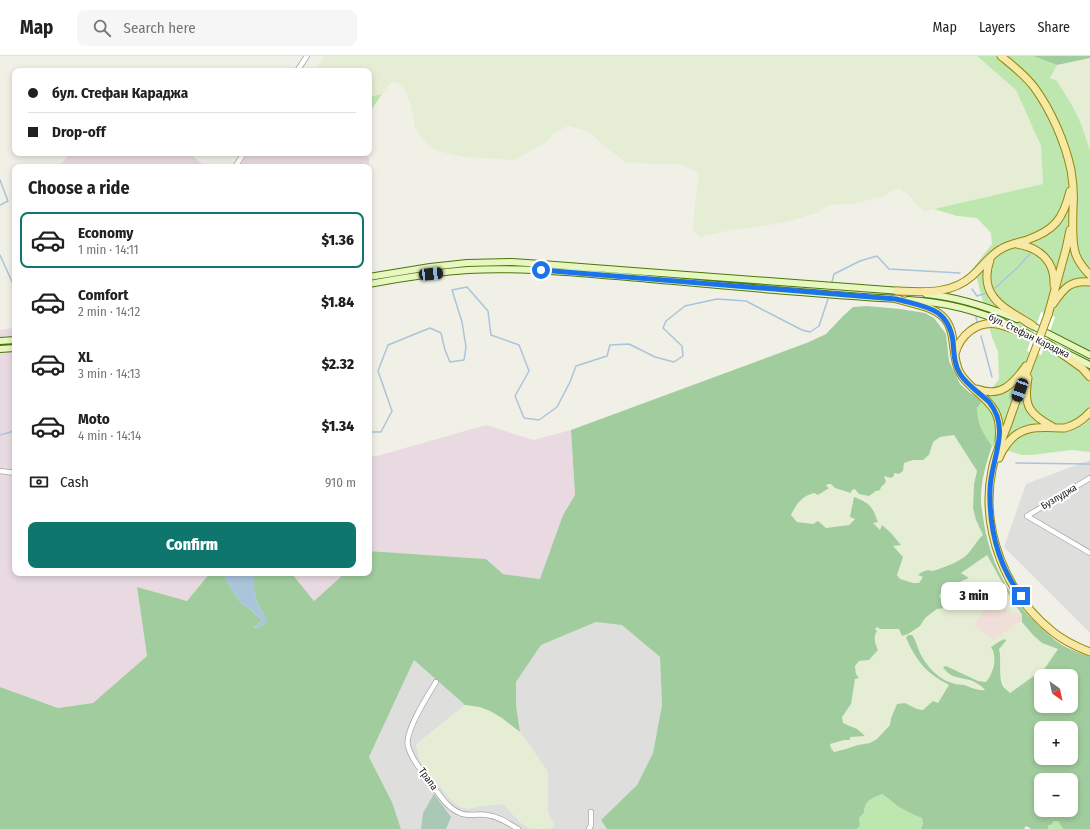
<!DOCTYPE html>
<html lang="en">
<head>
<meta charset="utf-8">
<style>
	body { margin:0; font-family:"Fira Sans Condensed",sans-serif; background:#f6f6f6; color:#202124; height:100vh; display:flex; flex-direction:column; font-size:15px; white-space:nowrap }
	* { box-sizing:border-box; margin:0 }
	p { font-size:13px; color:#757577 }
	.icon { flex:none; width:22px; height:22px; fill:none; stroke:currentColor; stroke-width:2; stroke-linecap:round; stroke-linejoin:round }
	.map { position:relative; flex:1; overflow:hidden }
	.details { position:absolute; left:12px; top:108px; width:360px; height:412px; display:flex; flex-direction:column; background:#fff; border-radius:8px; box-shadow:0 2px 6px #0003 }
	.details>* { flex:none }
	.banner { position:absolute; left:12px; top:12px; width:360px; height:88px; border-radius:8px; box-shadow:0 2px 6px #0003; display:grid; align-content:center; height:88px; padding:0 16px; background:#fff }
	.needle { width:26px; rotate:147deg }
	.buttons { position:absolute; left:1034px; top:613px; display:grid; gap:8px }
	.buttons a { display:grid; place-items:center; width:44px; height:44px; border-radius:8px; background:#fff; box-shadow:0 2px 6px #0003; font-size:20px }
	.end { position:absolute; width:18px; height:18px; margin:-9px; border:5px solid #1a73e8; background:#fff; box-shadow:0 0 0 2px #fff }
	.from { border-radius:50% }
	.bubble { position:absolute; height:28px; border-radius:8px; background:#fff; box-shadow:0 2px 6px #0003; font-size:13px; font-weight:800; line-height:28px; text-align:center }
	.car { position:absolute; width:12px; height:24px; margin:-12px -6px; border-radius:5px; box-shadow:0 0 3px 1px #0007; background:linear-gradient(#222 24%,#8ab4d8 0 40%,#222 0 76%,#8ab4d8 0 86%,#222 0) }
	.banner b { display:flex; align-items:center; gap:14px; height:38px; font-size:15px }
	.banner b+b { border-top:1px solid #e0e0e0 }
	.banner i { width:10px; height:10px; background:#202124 }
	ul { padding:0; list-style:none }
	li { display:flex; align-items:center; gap:12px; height:56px; margin:0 8px 6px; padding:0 8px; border:2px solid transparent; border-radius:8px }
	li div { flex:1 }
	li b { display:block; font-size:15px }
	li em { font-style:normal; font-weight:800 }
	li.current { border-color:#0f766e }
	li>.icon { width:36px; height:36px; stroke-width:1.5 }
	h2 { padding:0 16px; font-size:18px; line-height:48px }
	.pay { display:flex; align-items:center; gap:10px; height:44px; padding:0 16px; font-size:15px }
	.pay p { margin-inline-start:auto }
	.button { display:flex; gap:8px; margin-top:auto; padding:8px 16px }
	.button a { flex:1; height:46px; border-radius:8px; background:#0f766e; color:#fff; font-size:16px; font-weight:800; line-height:46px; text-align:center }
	header { display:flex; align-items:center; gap:24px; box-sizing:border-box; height:56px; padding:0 20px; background:#fff; border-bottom:1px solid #e0e0e0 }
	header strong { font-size:19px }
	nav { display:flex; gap:22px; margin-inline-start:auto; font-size:14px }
	.search { width:280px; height:36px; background:#f6f6f6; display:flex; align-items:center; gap:10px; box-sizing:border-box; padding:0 14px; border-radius:8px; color:#757577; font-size:15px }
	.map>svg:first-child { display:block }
</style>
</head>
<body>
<header>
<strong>Map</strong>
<div class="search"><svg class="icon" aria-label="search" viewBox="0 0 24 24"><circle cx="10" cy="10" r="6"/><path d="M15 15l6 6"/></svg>Search here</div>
<nav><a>Map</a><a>Layers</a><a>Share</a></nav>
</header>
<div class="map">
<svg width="1090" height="773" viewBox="0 0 1090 773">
	<rect width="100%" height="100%" fill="#f0f0e7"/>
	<path fill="#dededd" d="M1090 404V577L1004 491 1026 428Z
		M596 566 622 568 660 601 662 649 653 697 637 729 601 764 607 773H550L554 770 548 757V716L520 676 516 649V626L541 589Z
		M414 604 465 649 416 689 468 752 489 749 503 748 520 766 531 773H401L392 746 369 701Z"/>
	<path fill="#f0dfd8" d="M990 546 1022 559V566L1016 568 994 585 973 569Z"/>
	<path fill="#e9dae2" d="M70 97H189L206 111H59Z
		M248 97H275L278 99 280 97H353L369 101V111H239Z
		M13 272H15V517H210L187 545 137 531 147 600 93 647 58 652 0 631V274Z
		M486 369 534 384 571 374 575 439 563 459 556 501 540 523 503 518 486 503 369 495V400H377Z
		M281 517H345L314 545 293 519Z"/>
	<path fill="#e5eed4" d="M324 0H977L1016 34 1041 90 1043 128 934 153 925 156 916 149 911 141 899 132 891 135 884 140 852 148 829 149 817 157 783 167 731 174 700 181 693 174 695 146 699 117 689 112 679 108 627 107 603 89 590 76 568 70 554 77 548 85 515 104 462 101 434 94 421 82 415 72 410 47 405 34 398 27 391 26 382 38 369 41V15H315Z
		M1090 2V94L1085 80 1049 22 1057 9Z
		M954 379 977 415 974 428 973 452 976 464 983 479 978 484 971 494 961 503 954 507 933 515 930 514 918 519 923 521 919 527H913L900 524 897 519 900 509 893 490 901 489 882 469 880 474 872 466 878 465 875 460 874 454 864 444 854 441 855 463 849 469 826 472 818 465 813 468 797 466 791 459 799 444 809 438 814 437 819 439 828 431 825 430 828 428H831L852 437V434L855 433 869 440 886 426 884 419 894 417 904 407 913 404H923L929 400 933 386 940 381Z
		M987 499 1009 539 1022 559 990 546 973 569 994 584 1016 568 1022 566 1033 579 1042 587 1058 593 1045 612 1010 637 1003 629 1001 618V598L999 593 1006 585 994 596V604L990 621 986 626 978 625 946 611 957 622 965 623 974 626 985 633 981 635 961 628H952L943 624 929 611 918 593 916 584 912 579H908L910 590 918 605 926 614 937 623 949 630 938 647 933 646 923 654 917 653 905 647 897 648 891 662 890 669 877 683 870 687 858 689 846 693 834 696 831 692 830 688 844 684H850V681L857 673 843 667 842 661 851 648 856 618 855 610 859 605 869 604 878 594 875 587V573L877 571 880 573H899L908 578 920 570 925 562 937 553 938 539 955 528 969 522 960 517Z
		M465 649 480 651 490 655 502 662 520 676 548 716V757L555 770 550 773H531L520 766 503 748 489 749 468 753 460 751 453 746 421 709 416 690Z"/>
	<path fill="#bee7b0" d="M977 0H1033L1057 9 1050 22 1057 25 1073 51 1081 68 1090 94V396L1072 394 1031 399H1022L992 390 983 378 977 361V352L999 323 998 296 992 281 974 211 992 188 991 177 977 162 957 160 934 153 1043 128 1041 90 1016 34Z
		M382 38 369 57V41Z
		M882 738C887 741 891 745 895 748 902 753 914 759 922 762L923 768 921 773H857L860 770 859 762 864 757C865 743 872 743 882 738Z
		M1054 765H1058L1063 773H1048V769H1051Z"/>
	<path fill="#a1cd9e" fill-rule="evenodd" d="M1033 0H1090V2L1057 9Z
		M867 250 900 253 925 257 934 262 946 278 949 305 960 328 970 337 983 344 977 352C977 367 983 378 992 390 986 407 981 425 981 443 981 449 982 455 983 461 989 507 1012 549 1048 578 1052 582 1057 586 1062 589 1071 594 1081 597 1090 601V773H1063L1058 765H1054L1051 769H1048V773H1031L1030 772 1026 770 1024 773H921L923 768 922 762C914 759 901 753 895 748 891 745 887 741 882 738 872 743 865 743 864 757L859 762 860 770 857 773H607L601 764 637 729 653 697 662 649 660 601 622 569 596 566 541 589 516 626V649L520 676 502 662 490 655 480 651 465 649 414 604 369 701 392 746 401 773H0V631L58 652 93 647 147 600 137 531 187 545 210 517H227L225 518V522L241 547 249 552 257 560 263 564 254 571 256 572C261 571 266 569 266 563 265 559 262 556 259 551 254 541 253 530 254 519L253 517H281L293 519 314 545 345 517H369V495L486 503 503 518 540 523 563 459 575 439 571 374 809 286 826 278 843 260 853 251ZM954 379 977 415 974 428 973 452 976 464 983 479C978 483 975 489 971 494 962 506 947 510 933 515 927 513 923 515 918 519L923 521 919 527H913L900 523 897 519 903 501 893 490 901 489 891 477 882 469 880 474 873 467 878 466C876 462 875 457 873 454 868 446 862 444 854 441L850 461 855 463 849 469 826 472 818 465 813 468 797 466 791 459C797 447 801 441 814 437L818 439 829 432 826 430 828 428H831L835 432 851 437 852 434 855 433 859 438 869 440 876 435 880 434 881 431 886 426 884 420 891 422 894 420V417L899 418 903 415 904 407 913 404H923L929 399 933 386 940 381ZM987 499 1009 539 1022 559V566L1033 579 1042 587 1058 593 1045 612 1010 637C1008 635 1004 632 1003 630 998 621 1002 603 999 593L1006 585 1005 583 1000 585 991 591C998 601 993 618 986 626L978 625 946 610 943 611C949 620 955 621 965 623 972 624 980 628 985 634 978 635 970 631 964 629 960 628 956 629 952 627 937 623 923 606 918 592 916 587 916 584 912 579H908L906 582C917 606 926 617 949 629L938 647 933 645 923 654 917 653 905 647 897 648 891 662 890 669 877 683 870 687 858 689 846 693 834 696 831 692 830 688 844 684H850V681L865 680 857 673 843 667 842 661 851 648 855 623 859 622 856 618 855 610 859 605 869 604 878 594C875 588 873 581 877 575L875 573 877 571 880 573H899L902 580 908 578 920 570 925 562 937 553 944 552 939 539 955 528 969 522 961 517ZM1041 620H1071V650H1041ZM1041 672H1071V702H1041ZM1041 724H1071V754H1041Z"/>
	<path fill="#aac8b6" d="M434 738 451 761 446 773H421L423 757Z"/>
	<path fill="#aac4db" d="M227 517H253L255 519C253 530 254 541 259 551 262 556 265 559 267 563L266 566C263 570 259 573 254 571L263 564 257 560 249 552 241 547 225 522V518Z"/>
	<path fill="#fff" d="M1041 256 1055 261 1041 299 1027 295Z"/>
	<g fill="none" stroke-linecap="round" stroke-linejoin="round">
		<path stroke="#aac4db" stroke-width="1.5" d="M0 124 8 145 0 149
			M0 199 13 228 15 229
			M832 226 834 218 860 205 877 200 889 213 960 217
			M995 232 1016 213 1030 198
			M972 233 977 240 986 237
			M976 261 977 266
			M981 280 992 321
			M369 376H381L392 355 378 315 388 289 430 272 441 277 445 294 450 306 464 304 466 291 462 266 452 234 467 231 488 255 491 279 519 289 529 315 515 340 524 362 539 364 557 351 570 326 576 310 607 300 610 289 629 288 655 301 674 306 683 300 682 290 663 272 666 265 685 250 717 243 746 245 802 274 810 276 819 270 828 243
			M0 379 14 375 15 374
			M1016 407 1090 408"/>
		<g stroke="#a7a7a7" stroke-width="6">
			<path id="street" d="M297 15 307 0
				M235 111 244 97
				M0 415 15 417
				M1090 422 1027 460 1090 497
				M436 626C428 639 404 676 408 690 411 703 424 718 432 729 440 739 447 752 460 757 468 761 478 757 487 759 498 760 508 767 518 773
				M589 773 591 769V756"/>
		</g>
		<g stroke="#4f740b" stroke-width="8">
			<path id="secondary" d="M369 221 430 211 467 207 512 206 542 208 633 215 901 235
				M369 228C402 222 435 216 468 214 521 211 575 217 628 221 718 229 809 238 899 243
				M926 238C958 241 988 251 1017 263
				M908 244C944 246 977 254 1009 269
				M1027 267 1090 299
				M1023 276 1052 290
				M0 285 15 284
				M0 293 15 292
				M1064 296 1090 309"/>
		</g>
		<g stroke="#958908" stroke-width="9">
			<path id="primary" d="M1001 0C1012 9 1025 19 1034 31 1051 54 1065 86 1071 114 1073 126 1074 139 1073 151 1073 164 1071 187 1076 199 1079 207 1084 213 1090 219
				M1017 188C1039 192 1055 204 1054 229
				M990 204C977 241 1006 253 1032 269
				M897 235C923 236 951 239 972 220 982 211 990 199 1001 193 1009 188 1018 187 1027 184 1055 174 1063 163 1070 135
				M896 243C910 247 931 250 942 260 958 274 950 299 960 317 964 324 969 328 974 333 993 349 1002 358 999 385
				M1053 248C1064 232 1070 224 1090 226
				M1048 259 1066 193 1070 174
				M1048 288 1082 312 1090 321
				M1034 297C1025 321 1016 344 1008 368 1002 383 995 398 992 414 980 473 1006 539 1053 576 1064 585 1077 591 1090 596
				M955 298C960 279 977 265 997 268 1007 270 1017 275 1027 278
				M1028 322C1023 350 1029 358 1053 371
				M977 333C1001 342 1013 328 1026 310
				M999 402C1001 397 1004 392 1007 388 1022 367 1043 372 1065 372 1076 369 1083 364 1090 356"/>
		</g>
		<use href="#street" stroke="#fff" stroke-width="4.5"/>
		<use href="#secondary" stroke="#e6f7bf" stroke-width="6"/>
		<use href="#primary" stroke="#f7e8a5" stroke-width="7"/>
		<g stroke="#958908" stroke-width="9" stroke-linecap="butt">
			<path id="primary-bridge" d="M1034 297 1048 259"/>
		</g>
		<use href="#primary-bridge" stroke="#f7e8a5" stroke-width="7"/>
	</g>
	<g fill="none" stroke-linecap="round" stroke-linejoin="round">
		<path stroke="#1a73e8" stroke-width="5" d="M541 214 896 243C925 251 948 251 953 285 954 297 954 308 960 318 967 329 980 337 989 346 1012 374 990 404 990 434 989 473 998 509 1021 540"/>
	</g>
	<g text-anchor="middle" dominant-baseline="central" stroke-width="4" stroke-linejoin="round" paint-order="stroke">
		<g font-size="10" fill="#202020" stroke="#fff">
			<text transform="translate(1029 280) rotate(26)">бул. Стефан Караджа</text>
			<text transform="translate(1059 441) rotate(-31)">Бузлуджа</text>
			<text transform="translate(428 723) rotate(54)">Трапа</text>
		</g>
	</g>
</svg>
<div class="buttons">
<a><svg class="needle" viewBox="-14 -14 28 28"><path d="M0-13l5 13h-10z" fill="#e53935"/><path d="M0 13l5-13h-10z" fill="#757577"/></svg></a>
<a>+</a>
<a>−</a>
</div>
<i class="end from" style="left:541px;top:214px"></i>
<i class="end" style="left:1021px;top:540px"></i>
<div class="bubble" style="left:941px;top:526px;width:66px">3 min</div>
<i class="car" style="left:431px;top:218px;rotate:84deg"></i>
<i class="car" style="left:1020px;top:334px;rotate:200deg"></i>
<div class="banner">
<b><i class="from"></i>бул. Стефан Караджа</b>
<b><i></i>Drop-off</b>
</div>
<section class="details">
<h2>Choose a ride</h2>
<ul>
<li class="current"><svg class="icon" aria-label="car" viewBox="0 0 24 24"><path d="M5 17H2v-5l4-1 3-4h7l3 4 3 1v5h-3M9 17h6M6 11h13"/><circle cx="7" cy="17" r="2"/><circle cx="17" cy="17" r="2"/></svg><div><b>Economy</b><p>1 min · 14:11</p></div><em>$1.36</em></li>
<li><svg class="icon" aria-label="car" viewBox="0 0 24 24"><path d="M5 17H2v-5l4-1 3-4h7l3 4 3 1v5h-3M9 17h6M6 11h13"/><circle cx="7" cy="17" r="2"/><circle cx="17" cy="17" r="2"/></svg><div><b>Comfort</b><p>2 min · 14:12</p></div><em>$1.84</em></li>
<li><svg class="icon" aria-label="car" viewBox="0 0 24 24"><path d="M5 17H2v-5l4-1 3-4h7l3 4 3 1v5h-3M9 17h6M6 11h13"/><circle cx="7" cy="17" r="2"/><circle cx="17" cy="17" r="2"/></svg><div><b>XL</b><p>3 min · 14:13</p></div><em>$2.32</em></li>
<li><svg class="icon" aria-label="car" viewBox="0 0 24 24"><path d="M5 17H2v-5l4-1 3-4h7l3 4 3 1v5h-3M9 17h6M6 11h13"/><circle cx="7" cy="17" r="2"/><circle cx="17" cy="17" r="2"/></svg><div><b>Moto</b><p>4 min · 14:14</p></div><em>$1.34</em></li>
</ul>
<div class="pay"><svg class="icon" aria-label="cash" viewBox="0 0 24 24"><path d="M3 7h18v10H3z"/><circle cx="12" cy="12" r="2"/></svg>Cash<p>910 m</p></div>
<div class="button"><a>Confirm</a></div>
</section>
</div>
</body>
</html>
